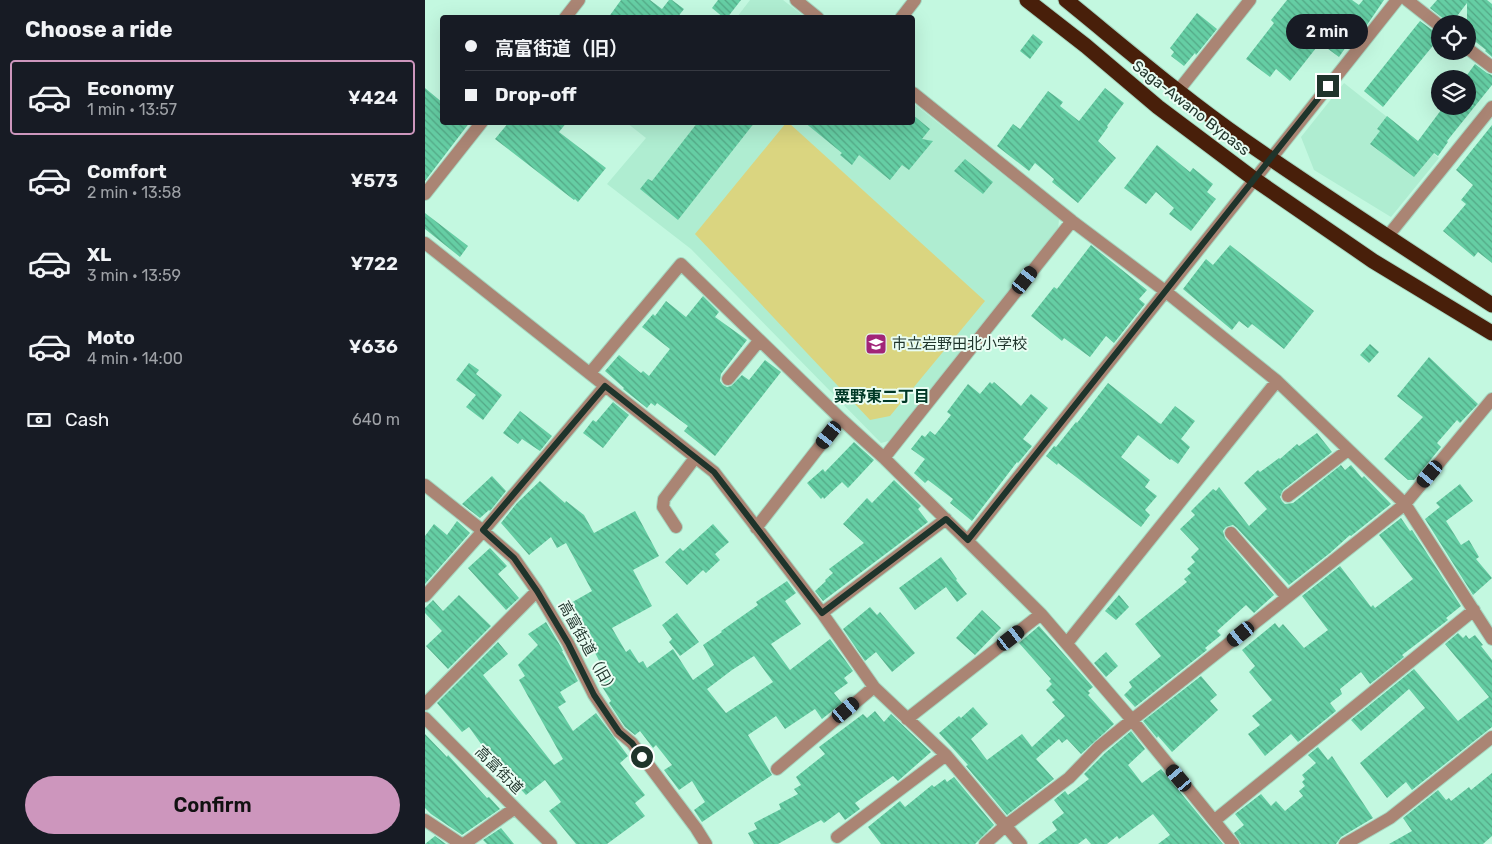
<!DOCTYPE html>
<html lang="en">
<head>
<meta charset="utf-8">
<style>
	body { margin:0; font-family:Rubik,"Noto Sans JP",sans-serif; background:#242831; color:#f1f3f6; height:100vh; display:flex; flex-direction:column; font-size:19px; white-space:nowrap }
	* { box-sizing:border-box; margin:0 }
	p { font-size:16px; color:#9ea1a6 }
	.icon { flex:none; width:28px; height:28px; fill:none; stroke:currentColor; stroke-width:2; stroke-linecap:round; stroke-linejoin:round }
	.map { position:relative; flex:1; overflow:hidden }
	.side { display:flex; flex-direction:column; background:#171b24; width:425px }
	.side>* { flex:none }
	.top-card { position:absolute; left:15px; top:15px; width:475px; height:110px; border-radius:5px; box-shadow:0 5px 20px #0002; display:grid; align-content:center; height:110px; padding:0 25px; background:#171b24 }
	.fabs { position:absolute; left:1006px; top:15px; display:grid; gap:10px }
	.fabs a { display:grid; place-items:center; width:45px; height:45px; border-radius:50%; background:#171b24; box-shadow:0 5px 20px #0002; font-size:25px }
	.end { position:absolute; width:22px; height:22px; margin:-11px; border:6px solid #1f342b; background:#fff; box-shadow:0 0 0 2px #fff }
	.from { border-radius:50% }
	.bubble { position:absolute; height:35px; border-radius:18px; background:#171b24; box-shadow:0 5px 20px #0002; font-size:16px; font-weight:600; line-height:35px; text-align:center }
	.car { position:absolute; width:15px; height:30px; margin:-15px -8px; border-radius:6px; box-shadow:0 0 4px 1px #0007; background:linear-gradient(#222 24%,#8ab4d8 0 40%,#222 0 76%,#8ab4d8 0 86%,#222 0) }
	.top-card b { display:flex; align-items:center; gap:18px; height:48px; font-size:19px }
	.top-card b+b { border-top:1px solid #363941 }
	.top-card i { width:12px; height:12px; background:#f1f3f6 }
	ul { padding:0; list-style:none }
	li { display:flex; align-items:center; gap:15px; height:75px; margin:0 10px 8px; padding:0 15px; border:2px solid transparent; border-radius:5px }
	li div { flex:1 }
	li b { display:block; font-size:19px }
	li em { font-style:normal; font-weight:600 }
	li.current { border-color:#cd96bd }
	li>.icon { width:45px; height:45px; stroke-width:1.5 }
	h2 { padding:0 25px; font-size:22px; line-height:60px }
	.pay { display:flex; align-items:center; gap:12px; height:55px; padding:0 25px; font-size:19px }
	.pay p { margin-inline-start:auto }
	.action { display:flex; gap:10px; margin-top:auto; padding:10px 25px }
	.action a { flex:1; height:58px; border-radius:30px; background:#cd96bd; color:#111; font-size:20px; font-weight:600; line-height:58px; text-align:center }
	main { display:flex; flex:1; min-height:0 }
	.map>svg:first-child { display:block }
</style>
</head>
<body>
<main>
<section class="side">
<h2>Choose a ride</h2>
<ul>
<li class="current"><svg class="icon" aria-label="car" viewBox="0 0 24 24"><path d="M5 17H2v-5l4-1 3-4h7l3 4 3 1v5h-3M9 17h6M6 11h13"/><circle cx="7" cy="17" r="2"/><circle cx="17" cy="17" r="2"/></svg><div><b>Economy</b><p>1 min · 13:57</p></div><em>¥424</em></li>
<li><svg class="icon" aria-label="car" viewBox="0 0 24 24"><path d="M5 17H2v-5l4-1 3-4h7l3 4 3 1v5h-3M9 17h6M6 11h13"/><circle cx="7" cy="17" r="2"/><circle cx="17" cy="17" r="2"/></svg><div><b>Comfort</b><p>2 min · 13:58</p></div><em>¥573</em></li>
<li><svg class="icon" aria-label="car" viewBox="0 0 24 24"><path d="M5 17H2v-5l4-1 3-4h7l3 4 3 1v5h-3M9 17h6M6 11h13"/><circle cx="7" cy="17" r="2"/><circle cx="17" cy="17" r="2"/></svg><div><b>XL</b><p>3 min · 13:59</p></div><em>¥722</em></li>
<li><svg class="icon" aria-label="car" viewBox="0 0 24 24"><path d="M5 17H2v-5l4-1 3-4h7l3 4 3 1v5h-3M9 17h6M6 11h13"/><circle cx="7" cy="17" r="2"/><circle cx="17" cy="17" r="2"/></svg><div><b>Moto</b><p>4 min · 14:00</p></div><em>¥636</em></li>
</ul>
<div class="pay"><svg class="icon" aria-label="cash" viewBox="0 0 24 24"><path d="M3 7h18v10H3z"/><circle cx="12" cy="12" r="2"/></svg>Cash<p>640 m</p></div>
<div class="action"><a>Confirm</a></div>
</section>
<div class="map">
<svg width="1067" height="844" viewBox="0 0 1067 844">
	<defs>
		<pattern id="building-back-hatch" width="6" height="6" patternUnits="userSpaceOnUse" patternTransform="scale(1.25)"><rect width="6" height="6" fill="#65cea4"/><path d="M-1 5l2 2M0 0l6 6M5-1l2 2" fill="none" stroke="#53a886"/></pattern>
	</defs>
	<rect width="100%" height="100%" fill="#c3f8e0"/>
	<path fill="#afedd1" d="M325 0H358L380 17H312Z
		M919 83 1014 158 966 217 889 170 876 137Z
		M488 103 634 219 633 231 467 440 456 443 266 249 182 184 221 138 202 123 488 122Z"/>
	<path fill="#dad580" d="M361 123H364L560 301 465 416 445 420 270 234Z"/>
	<path fill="url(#building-back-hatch)" fill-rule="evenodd" d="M196 0H225L237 9 244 0H247L259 9 252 18H183Z
		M293 0H316L302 18H299L287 8Z
		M862 0H927L934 5 938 0H959L942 25 937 21 920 42 923 44 914 57 895 43 865 81 851 69 845 77 821 59 849 23 846 20Z
		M1012 0H1062L1067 4V57L1060 51 1061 50 1042 35V3L1026 24H1023L1020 20 1005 8Z
		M772 13 792 29 771 55 770 53 759 66 746 56 749 52 745 48Z
		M995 21 1010 32 1015 34V37L958 107 939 91Z
		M608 34 618 42 605 59 595 51Z
		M1050 64 1062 73 1067 75V85L1022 141 1023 142 1013 156 1009 153 989 177 945 144 955 131 952 129 962 116 993 141 1019 106H1048L1042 102V75Z
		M0 88 18 103V122H45L0 181Z
		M680 88 699 103 682 126 683 127 673 141 691 158 653 203 627 182 629 179 610 163 604 171 572 146 588 124 595 129 623 91 638 102 635 106 654 121Z
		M488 115 505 129 497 139 508 141 484 170 477 165 465 180 434 155 427 165 415 155 417 153 379 122H488Z
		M84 122H142L134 132 181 168 153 202 150 199 149 200 70 139Z
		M273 122H330L253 220 215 189 223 179 227 181Z
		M1067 125V263L1053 252 1049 257 1018 231 1041 204 1036 200 1048 185 1031 170Z
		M732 145 765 172 768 168 788 184 782 192 791 199 766 231 744 214 749 208 731 192 721 204 699 188Z
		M540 159 568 182 558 194 529 171Z
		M0 213 43 246 35 257 0 229Z
		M666 245 722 290 714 299 720 304 689 343 681 336 665 357 639 338 637 341 606 316 629 287 632 289Z
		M805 245 889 311 859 349 827 324 823 328 814 321 807 330 758 289 781 259 788 265Z
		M278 296 294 312 290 317 322 340 296 374 295 381 298 385 302 387 306 386 317 375 324 380 340 360 356 372 290 456 259 431 263 426 232 403 230 406 226 403 222 408 198 389 199 388 180 371 194 355 216 373 218 371 224 376 245 349 217 327 228 314 230 316 241 301 261 317Z
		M945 344 954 352 944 363 935 355Z
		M1004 357 1053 404 1035 423 1032 420 1012 443 1016 447 989 480H983L959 459 998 417 972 396Z
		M44 363 54 370 51 374 77 395 58 420 41 407 51 395 31 380Z
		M565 382 567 384 569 382 596 406 606 394 623 408 598 439 607 446 593 463 592 462 547 521 525 503 528 499 503 480 500 483 489 473 500 459 486 449 497 435 500 437 505 431 510 435 526 415 522 412 543 384 555 394Z
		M683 383 734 423 736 424 750 406 770 421 756 439 765 447 753 464 746 459 745 460 713 435 696 457 725 480 720 487 732 496 720 510 725 515 716 527 633 463 632 465 621 456 629 446 631 447 651 422 652 423Z
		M188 402 204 415 178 448 158 433 168 420 171 422Z
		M95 411 127 436 115 451 97 439 93 444 78 433Z
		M892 433 907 452 858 490 855 497 857 501 860 504 868 503 916 465 920 470 926 465 937 478 939 476 966 504 926 536 925 535 905 553 864 585 812 528 808 525 801 527 798 531 800 538 849 595 829 613 821 605 792 631 796 635 780 648 782 650 710 707 699 695 707 687 704 682 736 656 710 624 762 582 759 579 766 573 762 569 770 562 766 557 774 549 755 529 770 515 766 511 788 489 791 491 794 487 824 526 842 509 819 483 833 470 835 472 854 458 855 459 872 444 874 446Z
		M429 442 449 460 423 488 417 482 399 499 398 497 396 499 382 483 398 469 400 472Z
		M67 476 81 491 65 511 64 510 55 518 37 504Z
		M469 480 496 506 493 509 503 522 398 601 390 591 401 581 400 580 408 573 404 569 439 543 418 524 442 498 447 503Z
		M115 481 140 503 141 501 159 515 169 533 210 511 234 556 208 570 227 606 187 628 201 652 205 649 214 663 218 661 222 668 248 649 268 680 289 665 278 645 297 632 296 631 333 605 331 602 362 581 371 593 360 601 376 624 346 644 365 670 405 639 428 671 419 678 423 683 409 693 417 703 397 719 390 709 360 729 351 716 323 735 347 775 277 822 269 810 280 802 267 781 254 790 239 770 247 765 231 745 228 748 215 731 210 735 200 727 184 703 186 701 168 672 177 666 144 604 167 591 141 543 132 548 126 537 104 555 76 523 92 503ZM329 656 348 682 301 713 282 689 307 670Z
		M1035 484 1048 501 1021 521 1036 545 1044 540 1054 557 1051 559 1067 578 1048 595 1000 519 1015 507 1011 503Z
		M976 518 985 531 987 530 1036 606 1021 618 1023 620 977 655 979 657 945 684 936 672 915 689 917 694 905 703 911 711 873 742 866 734 840 756 823 734 835 725 827 716 847 700 824 672 830 666 817 650 850 623 854 628 858 624 879 648 903 630 877 596 915 566 946 607 948 605 950 608 988 579 954 535Z
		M32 521 45 533 0 584V536L9 524 22 535Z
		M288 524 304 542 290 554 295 560 281 573 278 570 262 585 240 562 255 548 258 551Z
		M65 548 82 566 73 574 94 598 81 610 43 568Z
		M516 557 532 579 531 580 542 594 532 602 521 587 490 610 474 588Z
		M34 595 66 626 23 669 1 646 17 631 0 613V608L8 600 18 611Z
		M694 595 704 607 691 620 680 611Z
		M445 607 452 615 455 612 490 653 467 672 451 652 440 661 418 629Z
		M557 610 576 628 550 655 531 638Z
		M252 613 274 642 255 656 244 642 247 639 237 625Z
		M121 622 136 647 138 651H137L153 681 135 692 141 702 133 707 148 731 171 713 203 756 195 763 220 795 210 803 220 816 182 844H151L124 811 136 802 120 780 101 795 64 755 44 727 37 732 12 703 73 642 83 654 58 675 129 765 138 759 94 680 100 676 93 665 113 645 103 634Z
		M614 626 668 687 663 691 665 693 663 695 689 724 656 754 642 739 637 743 634 739 611 759 629 779 582 815 541 766 543 765 514 733 534 716 536 718 548 707 563 724 546 739 562 760 597 734 607 747 640 716 627 702 630 700 621 690 627 684 624 681 626 679 594 643Z
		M1033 633 1038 638 1041 635 1044 639 1050 635 1058 645 1056 646 1067 660V727L987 790 981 782 962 798 935 763 1000 708 984 689 936 731 926 720 989 669 1033 721 1064 697 1020 644Z
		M681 652 693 666 681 677 669 663Z
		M776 676 792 695 785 701 793 710 747 752 733 736 732 738 718 721Z
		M450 711 459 722 466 714 506 752 473 781 468 776 430 803 435 809 420 820 414 812 399 823 396 820 353 844H329L323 833 332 829 329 823 356 809 354 804 373 794 369 789 376 785 371 777 400 754 394 747 438 714 442 718Z
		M706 731 720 749 703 765 717 783 736 769 798 844H733L745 835 728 814 694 839 692 836 682 844H666L661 838 653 844H613L632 830 627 822 639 813 629 800 640 791 643 795 664 779 659 774 680 753Z
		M0 734 22 757 23 755 62 798 64 797 75 809 37 835 6 814 0 808Z
		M893 747 903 760 907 756 948 818 916 837 911 844H816L809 833 819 825 810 814 836 794 846 806 851 801 860 811 878 796 874 791 880 786 877 782 880 779 877 775 891 763 883 755Z
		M1067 773V836L1058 844H964L987 831 978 818 1013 790 1021 800 1024 798 1026 801 1044 787 1046 790Z
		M529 777 569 825 550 844H456L443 827 475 801 480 807 507 785 509 787 520 779 522 782Z
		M76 828 89 844H62L58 840Z
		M10 836 21 844H0Z"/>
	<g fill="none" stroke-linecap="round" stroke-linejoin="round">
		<g stroke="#a5d5bf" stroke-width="14">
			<path id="minor" d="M371 0 393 18
				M982 0 1015 26
				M140 18 154 0
				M476 18 490 0
				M1042 48 1067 67
				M753 91 825 0
				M488 93 647 221 740 291 852 381 980 504 1067 639
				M0 194 57 122
				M962 237 1067 107
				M0 243 289 472 397 613 449 687 521 755 596 844
				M165 373 256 264 416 419 459 458 616 614 707 720 808 844
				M303 379 334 341
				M459 458 647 221
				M0 485 58 531 89 558 112 591 143 643 169 695 194 732 207 743 271 828 281 844
				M863 496 923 450
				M251 527 238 507 239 499 270 458
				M331 528 416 419
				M806 533 862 597
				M543 540 972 0
				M0 596 58 531 180 386
				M397 613 521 519
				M642 643 852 381
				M0 704 112 591
				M0 718 126 844
				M482 719 616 614
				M352 769 449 687
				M0 820 36 844
				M790 820 1049 610
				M412 837 521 755
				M39 844 90 808
				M560 844 580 826 644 778 674 747 707 720 980 504 1067 399
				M920 844 965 818 1067 737"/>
		</g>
		<g stroke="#a5d5bf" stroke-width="17">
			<path id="highway" d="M602 0 661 46 733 107 829 179 948 261 1067 333
				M641 0C700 48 758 98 820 141 901 197 984 251 1067 305"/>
		</g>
		<use href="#minor" stroke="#aa8574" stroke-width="12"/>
		<use href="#highway" stroke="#481f0a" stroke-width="15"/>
	</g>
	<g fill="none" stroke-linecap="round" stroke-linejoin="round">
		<path stroke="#1f342b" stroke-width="6" d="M217 757 207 743 194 732 169 695 143 643 112 591 89 558 58 530 180 386 289 472 397 613 521 519 543 540 903 86"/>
	</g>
	<defs>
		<g id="school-square" transform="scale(1.125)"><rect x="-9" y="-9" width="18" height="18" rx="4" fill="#a12478" stroke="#e9fdf3"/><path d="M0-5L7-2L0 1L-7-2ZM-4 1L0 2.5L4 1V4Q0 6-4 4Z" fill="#fff"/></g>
	</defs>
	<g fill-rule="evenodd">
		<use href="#school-square" x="451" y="344"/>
	</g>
	<g text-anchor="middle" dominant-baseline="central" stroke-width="4" stroke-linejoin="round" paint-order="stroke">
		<g font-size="15" fill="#1f342b" stroke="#e9fdf3">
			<text transform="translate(766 108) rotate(38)">Saga-Awano Bypass</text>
			<text transform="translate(163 648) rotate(61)">高富街道（旧）</text>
			<text transform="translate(74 770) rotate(45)">高富街道</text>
		</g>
		<g font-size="15" fill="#1f342b" stroke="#e9fdf3" text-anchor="start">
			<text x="467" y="344">市立岩野田北小学校</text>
		</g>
		<g font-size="16" font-weight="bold" fill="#003826" stroke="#e9fdf3">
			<text x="457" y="396">粟野東二丁目</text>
		</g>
	</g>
</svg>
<div class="fabs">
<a><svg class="icon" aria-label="locate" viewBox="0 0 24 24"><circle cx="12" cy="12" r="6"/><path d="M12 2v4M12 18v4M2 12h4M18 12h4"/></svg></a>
<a><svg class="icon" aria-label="layers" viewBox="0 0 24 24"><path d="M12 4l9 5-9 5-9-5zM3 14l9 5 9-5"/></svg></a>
</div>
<i class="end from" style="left:217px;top:757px"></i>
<i class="end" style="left:903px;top:86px"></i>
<div class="bubble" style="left:861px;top:14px;width:82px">2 min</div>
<i class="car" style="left:600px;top:280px;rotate:38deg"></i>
<i class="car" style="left:404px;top:435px;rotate:218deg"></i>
<i class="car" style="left:1005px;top:474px;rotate:220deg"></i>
<i class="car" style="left:816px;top:634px;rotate:231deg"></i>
<i class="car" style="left:586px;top:638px;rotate:52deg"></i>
<i class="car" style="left:421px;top:710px;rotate:50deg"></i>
<i class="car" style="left:754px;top:778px;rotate:320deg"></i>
<div class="top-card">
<b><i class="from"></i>高富街道（旧）</b>
<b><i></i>Drop-off</b>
</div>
</div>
</main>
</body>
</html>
